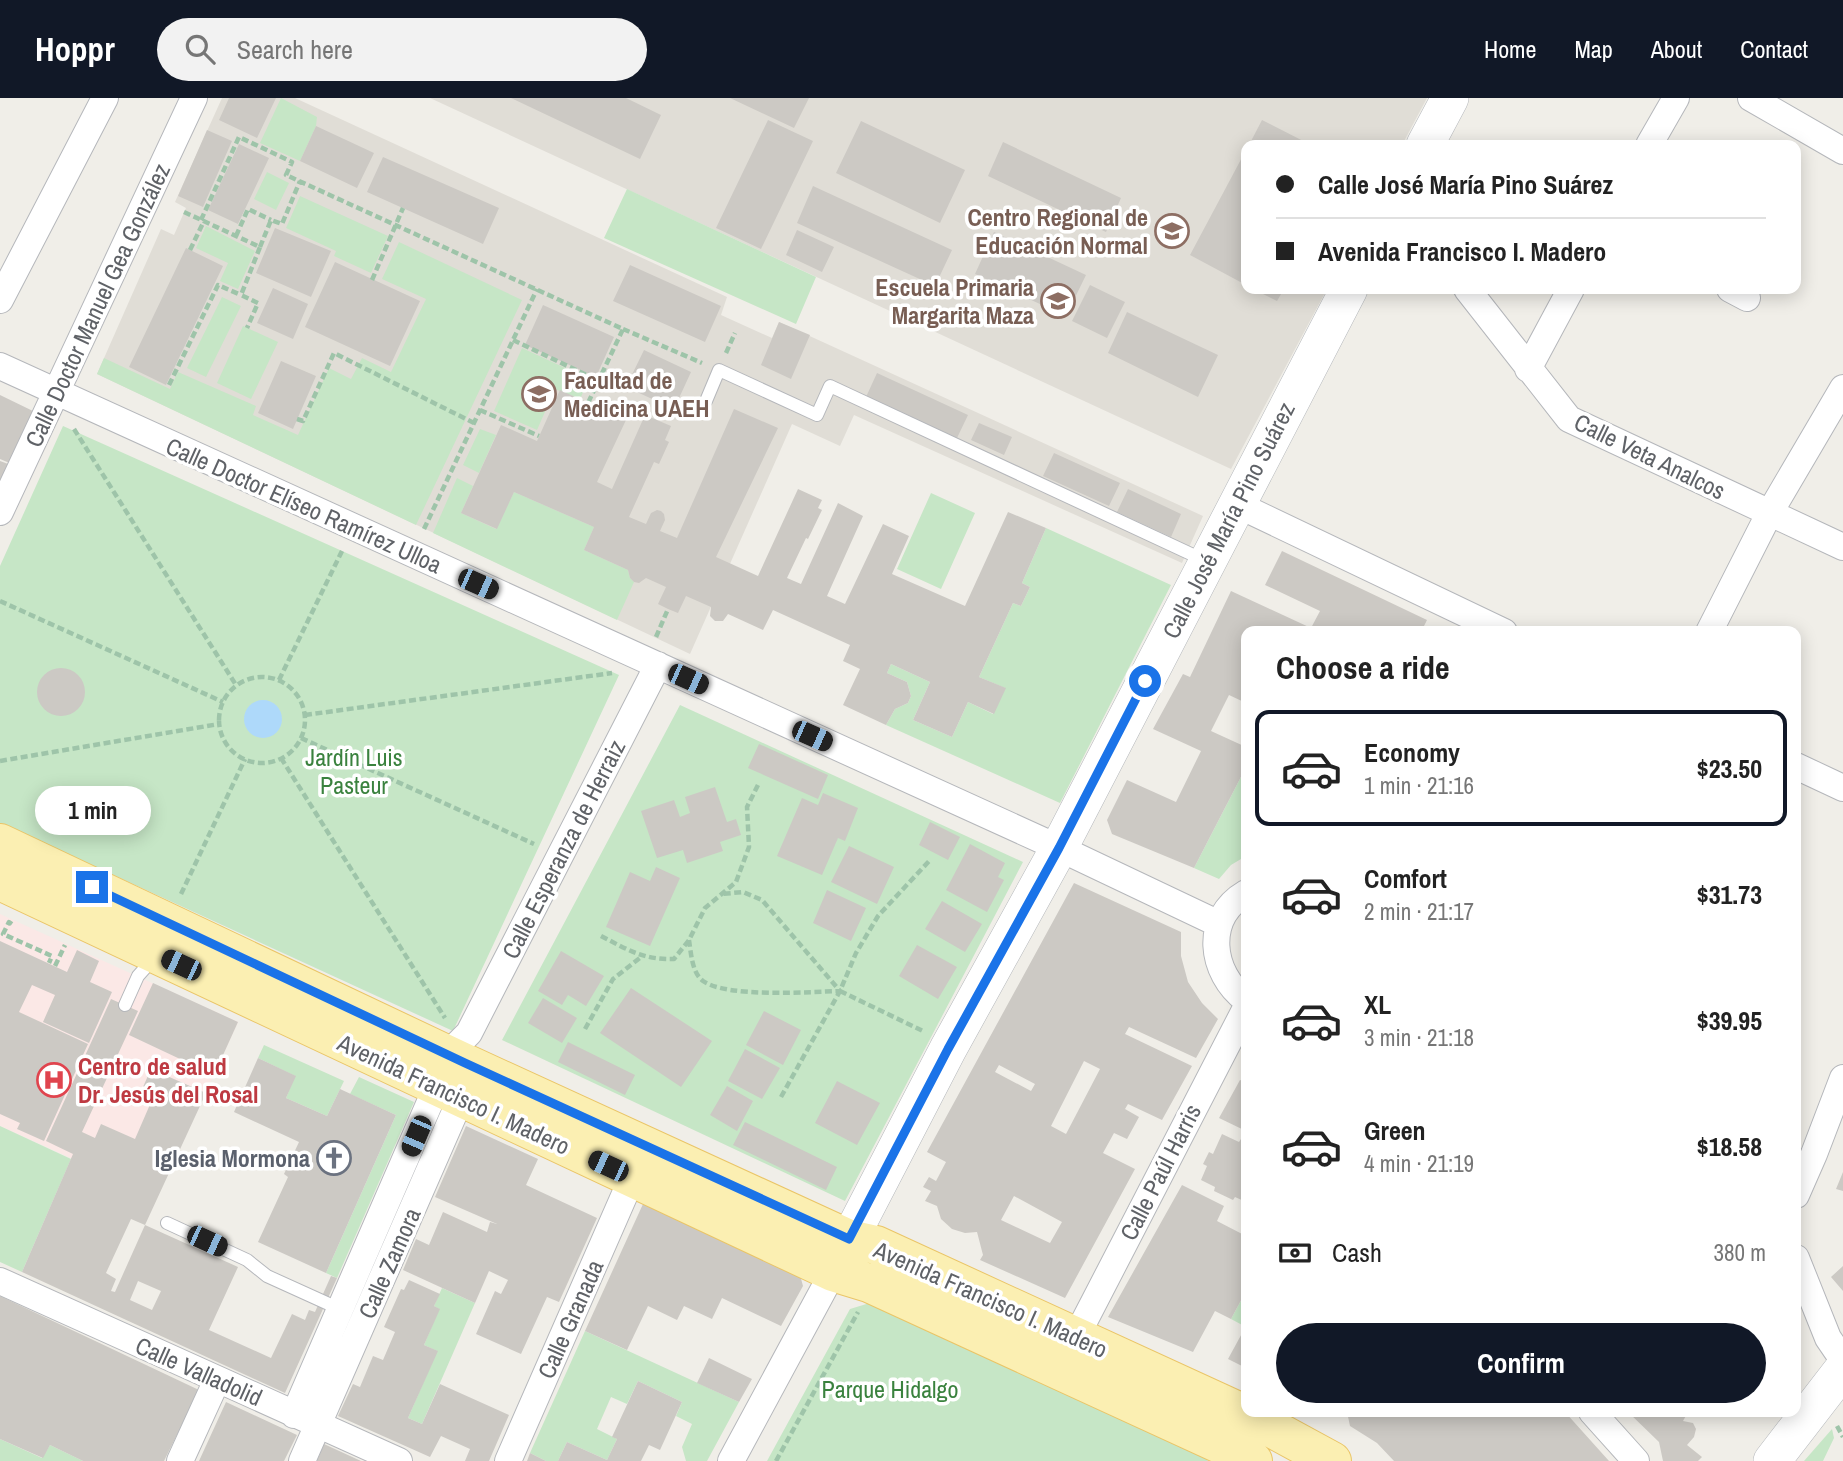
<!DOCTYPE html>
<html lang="en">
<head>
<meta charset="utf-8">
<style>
	body { margin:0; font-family:"Archivo Narrow",sans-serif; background:#f2f2f2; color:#222; height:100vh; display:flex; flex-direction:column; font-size:26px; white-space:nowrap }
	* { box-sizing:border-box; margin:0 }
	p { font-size:23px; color:#767676 }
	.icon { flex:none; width:38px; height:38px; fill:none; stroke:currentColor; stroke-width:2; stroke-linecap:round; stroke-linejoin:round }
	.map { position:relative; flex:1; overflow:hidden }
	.sheet { position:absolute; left:1241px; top:528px; width:560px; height:791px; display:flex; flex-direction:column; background:#fff; border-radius:14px; box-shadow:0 4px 18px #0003 }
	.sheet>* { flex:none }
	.banner { position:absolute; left:1241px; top:42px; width:560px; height:154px; border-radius:14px; box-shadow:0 4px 18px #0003; display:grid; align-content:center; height:154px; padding:0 35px; background:#fff }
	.end { position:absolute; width:32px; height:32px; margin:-16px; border:9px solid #1a73e8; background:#fff; box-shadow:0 0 0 4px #fff }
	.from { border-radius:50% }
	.bubble { position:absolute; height:49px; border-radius:24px; background:#fff; box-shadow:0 4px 18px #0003; font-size:23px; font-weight:700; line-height:49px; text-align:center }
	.car { position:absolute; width:21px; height:42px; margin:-21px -10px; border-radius:9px; box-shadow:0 0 5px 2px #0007; background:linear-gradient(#222 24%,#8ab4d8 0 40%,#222 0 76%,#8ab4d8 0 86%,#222 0) }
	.banner b { display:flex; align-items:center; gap:24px; height:66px; font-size:26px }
	.banner b+b { border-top:2px solid #e0e0e0 }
	.banner i { width:18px; height:18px; background:#222 }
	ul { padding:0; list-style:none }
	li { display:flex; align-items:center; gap:21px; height:116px; margin:0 14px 10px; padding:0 21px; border:4px solid transparent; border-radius:14px }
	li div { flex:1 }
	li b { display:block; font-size:26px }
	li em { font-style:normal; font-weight:700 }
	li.active { border-color:#111827 }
	li>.icon { width:63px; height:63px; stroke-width:1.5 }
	h2 { padding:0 35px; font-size:32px; line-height:84px }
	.pay { display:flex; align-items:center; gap:18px; height:77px; padding:0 35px; font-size:26px }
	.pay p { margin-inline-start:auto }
	.cta { display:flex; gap:14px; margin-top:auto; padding:14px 35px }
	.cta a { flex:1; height:80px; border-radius:42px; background:#111827; color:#fff; font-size:28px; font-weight:700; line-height:80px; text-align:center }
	header { display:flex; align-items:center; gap:42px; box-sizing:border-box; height:98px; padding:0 35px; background:#111827; color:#fff }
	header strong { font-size:33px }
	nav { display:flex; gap:38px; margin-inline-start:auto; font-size:24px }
	.search { width:490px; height:63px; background:#f2f2f2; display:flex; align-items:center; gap:18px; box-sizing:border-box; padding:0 24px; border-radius:38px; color:#767676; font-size:26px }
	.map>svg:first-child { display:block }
</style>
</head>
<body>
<header>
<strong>Hoppr</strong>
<div class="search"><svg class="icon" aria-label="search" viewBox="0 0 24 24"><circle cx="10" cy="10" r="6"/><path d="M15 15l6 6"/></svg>Search here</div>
<nav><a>Home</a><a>Map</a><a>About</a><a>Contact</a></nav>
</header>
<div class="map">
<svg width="1843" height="1363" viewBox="0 0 1843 1363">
	<rect width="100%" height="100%" fill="#f0eee8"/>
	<path fill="#e0ddd6" d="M222 0H295L727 199 721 217 772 240 779 224 1203 418 1182 465 854 317 840 348 792 326 690 556 97 276 161 131 174 137 186 110 175 104Z
		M430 0H1427L1402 47H1246V191H1327L1231 371Z"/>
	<path fill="#fbe8e6" d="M0 816 238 924 157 1099 0 1028Z"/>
	<path fill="#c6e6c6" d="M281 0 317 19 316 28 300 63 260 45Z
		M267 74 289 85 276 112 254 101Z
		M627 91 816 179 796 226 604 140Z
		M300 98 388 138 371 175 334 158 336 153 286 130Z
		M206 128 255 153 238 191 220 183 228 165 196 150Z
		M399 144 522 202 416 427 97 276 104 260 170 291 178 274 256 308 253 317 298 337 329 270 351 281 362 260 391 274 426 201 382 181Z
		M222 199 241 208 206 279 187 270Z
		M243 228 278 244 251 301 217 285Z
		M522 250 589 281 580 301 555 291 537 332 494 313Z
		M63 328 619 577 453 933 0 725V468Z
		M480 331 496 337 479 375 463 367Z
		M457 380 473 388 461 415 496 431 514 394 594 429 584 452 628 472 630 480 634 484 617 522 433 435Z
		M931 395 975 415 941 491 897 471Z
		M1046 430 1171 487 1060 705 886 627 895 611 908 605 911 598 907 584 887 575 891 566 930 584 913 622 952 639 968 604 993 616 1005 590 979 579 1013 505 1021 508 1030 489 1022 485Z
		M680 607 1023 764 845 1103 502 942Z
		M1244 673 1246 674V758L1231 767 1219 781 1194 770Z
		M264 947 344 983 327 1018 286 1000 295 978 258 960Z
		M359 979 414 1004 337 1180 326 1175 396 1017 350 996Z
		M0 1028 71 1061 22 1174 0 1164Z
		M442 1190 475 1205 422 1326 408 1320 437 1253 424 1247 439 1211 434 1208Z
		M1246 1193V1229L1231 1221Z
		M873 1204 1204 1358 1208 1363H767L850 1211Z
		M585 1233 739 1304 707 1363H686L682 1349 692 1326 676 1318 682 1304 638 1283 627 1306 611 1299 597 1331 617 1341 607 1362 567 1344 558 1363H546L530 1355Z
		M1832 1331 1834 1340 1823 1363H1804Z
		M0 1341 42 1360 50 1347 83 1363H0Z"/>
	<path fill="#aed9fa" d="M244 621a19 19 0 1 1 38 0a19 19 0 1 1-38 0Z"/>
	<path fill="#ccc9c4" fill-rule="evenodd" d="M229 0H276L257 40 219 22Z
		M511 0H626L661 17 640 61Z
		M730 0H809L794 30Z
		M768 22 813 43 761 151 716 130Z
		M1262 22 1311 47H1249Z
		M861 23 965 72 940 125 836 75Z
		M316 28 374 55 357 90 300 63Z
		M207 32 232 43 203 109 178 98Z
		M1003 44 1121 100 1106 134 988 78Z
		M239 46 269 60 238 126 208 112Z
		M1246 52V187L1190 157Z
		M383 59 499 110 483 146 367 94Z
		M813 88 952 152 935 188 797 125Z
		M275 130 331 153 311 199 256 175Z
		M797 132 834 149 822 174 786 157Z
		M994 134 1086 177 1066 218 975 176Z
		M186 150 223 168 166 287 129 269Z
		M335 164 420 203 390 268 305 229Z
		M630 167 721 208 705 244 613 203Z
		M1090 187 1125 204 1107 240 1072 223Z
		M273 190 308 206 293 241 257 225Z
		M1253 191H1284L1277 203Z
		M543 207 614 239 596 279 525 247Z
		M1127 214 1218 257 1198 299 1108 255Z
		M779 224 810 237 791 281 761 267Z
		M644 252 691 274 674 311 626 289Z
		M281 263 316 278 293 331 258 315Z
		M877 275 968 317 957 340 866 299Z
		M560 292 626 322 597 384 612 391 645 317 671 328 665 342 669 344 659 366 654 364 629 419 646 426 651 415 657 412 661 413 664 416 665 422 660 433 677 440 734 311 778 330 716 459 758 478 798 391 822 402 818 410 822 412 808 441 806 440 787 480 801 486 838 405 863 418 827 498 845 506 883 426 909 438 892 476 965 508 1008 414 1046 430 1022 485 1030 489 1021 508 1013 505 979 579 1006 590 994 616 968 604 952 639 913 622 930 584 891 566 887 575 907 584 911 598 908 605 895 611 886 627 843 607 860 571 843 563 850 547 773 512 763 532 728 516 723 523H715L710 518 711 509 686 498 678 515 668 511 658 506 666 489 646 480 639 485 634 484 630 480 628 472 584 452 594 429 514 394 497 431 461 415 501 327 537 343Z
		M0 297 35 314 12 366 0 361Z
		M979 325 1012 339 1004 357 971 342Z
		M1054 355 1120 385 1109 408 1043 378Z
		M0 363 11 367 0 391Z
		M1128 391 1181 416 1171 439 1117 414Z
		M1282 453 1427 522 1421 534H1246V605L1229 597 1211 633 1246 649V674L1244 673 1194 770 1112 736 1107 722 1127 682 1176 704 1201 653 1153 631 1183 576 1190 579 1231 493 1311 530 1320 513 1265 487Z
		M37 594a24 24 0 1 1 48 0a24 24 0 1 1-48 0Z
		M759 646 828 677 818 701 748 670Z
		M715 689 727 724 736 721 741 737 720 744 723 753 687 765 683 752 657 760 641 713 674 702 680 719 690 715 685 699Z
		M823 695 858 710 845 743 838 740 822 777 777 758 802 700 818 707Z
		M930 724 960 739 948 762 919 747Z
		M970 746 1005 765 998 779 1004 782 987 814 946 792Z
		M849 748 894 769 877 806 831 784Z
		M656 769 680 780 650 848 606 829 630 774 650 783Z
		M1074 785 1181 834V858L1188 884 1202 905 1218 921 1196 960 1129 929 1125 936 1192 968 1162 1022 1128 1006 1125 1011 1139 1019 1127 1041 1114 1035 1103 1055 1135 1071 1065 1200 980 1162 983 1157 977 1134 965 1135 952 1131 941 1121 937 1108 925 1103 931 1093 923 1089 929 1079 936 1083 946 1064 927 1054ZM1084 963 1100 971 1066 1036 1051 1028ZM999 967 1035 986 1031 993 995 974ZM1014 1098 1062 1124 1050 1145 1001 1122Z
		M827 792 866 810 851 843 813 825Z
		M942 803 982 826 965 854 925 831Z
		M0 843 67 874 77 852 99 863 90 884 112 894 89 945 43 924 55 897 32 887 19 914 88 946 44 1043 17 1031 20 1025 0 1016Z
		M917 847 957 869 938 901 899 878Z
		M561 853 604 878 586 908 568 897 562 907 538 893Z
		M153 885 238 924 214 977 129 937Z
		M631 890 712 943 681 989 600 935Z
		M543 900 577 920 562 945 528 925Z
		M111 901 138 913 82 1034 95 1040 101 1026 135 1041 155 995 143 989 151 971 206 995 145 1127 131 1121 106 1175 116 1181 111 1193 115 1194 145 1127 238 1169 209 1232 271 1260 292 1216 305 1222 309 1212 315 1214 331 1178 337 1180 285 1295 22 1174 73 1056 46 1043ZM138 1183 161 1193 152 1212 130 1202Z
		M764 913 801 932 783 967 746 947Z
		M568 944 635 977 625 997 558 964Z
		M745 951 780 970 762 1001 728 983Z
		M258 960 296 978 286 1000 327 1018 340 991 396 1017 326 1175 258 1144 288 1079 284 1076 299 1044 234 1014Z
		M1240 982 1246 984V1033L1219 1020Z
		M837 983 880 1005 857 1047 815 1025Z
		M727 988 753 1003 737 1033 710 1017Z
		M745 1024 837 1069 826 1092 733 1047Z
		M466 1028 538 1061 526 1087 597 1120 559 1204 547 1199 521 1256 476 1236 495 1193 501 1196 508 1182 489 1173 475 1205 403 1172 416 1141 429 1147 443 1114 487 1134 490 1124 497 1126 435 1099Z
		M1222 1036 1239 1044 1241 1041 1246 1043V1104L1235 1099 1233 1102 1214 1093 1215 1089 1201 1082 1207 1068 1203 1066 1209 1054 1213 1056Z
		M1843 1074V1093L1836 1091Z
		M1182 1087 1224 1108 1217 1123 1246 1138V1193L1231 1221 1215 1213 1193 1254 1108 1219Z
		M643 1106 800 1177 803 1188 781 1228 722 1200 712 1221 684 1208 677 1222 648 1208 627 1252 585 1233Z
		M1843 1168V1193L1831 1179Z
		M409 1182 440 1196 434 1208 440 1211 424 1247 438 1253 408 1320 422 1326 440 1286 509 1317 489 1363H465L470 1351 441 1338 430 1359 338 1318 353 1286 360 1289 373 1258 383 1262 395 1234 384 1229 401 1191 404 1192Z
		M0 1198 199 1292 164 1363H83L50 1347 43 1360 0 1341Z
		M1246 1228V1270L1228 1261Z
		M709 1260 752 1281 739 1304 697 1285Z
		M638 1283 682 1304 660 1352 649 1347 641 1363H558L567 1344 607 1362 617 1341 612 1339Z
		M226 1304 297 1337 284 1363H199Z
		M1347 1314H1565L1609 1363H1394L1377 1345 1350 1328Z
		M1628 1314H1688L1683 1323 1693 1325 1696 1331 1694 1339 1687 1347 1702 1359 1698 1363H1663L1659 1344Z
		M324 1346 361 1363H317Z
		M530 1355 546 1363H527Z"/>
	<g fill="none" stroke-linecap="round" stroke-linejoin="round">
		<g stroke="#b5b7bb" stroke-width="14">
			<path id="lane" d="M706 303 719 272 817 317 830 288 1206 463
				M125 907 138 878 154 860
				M167 1125 247 1162 267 1178 342 1212"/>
		</g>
		<g stroke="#b5b7bb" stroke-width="28">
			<path id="street" d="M1751 0 1843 53
				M1649 47 1676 0
				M1467 191 1569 321 1843 449
				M1730 191 1747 200
				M0 202 105 0
				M0 268 1059 750 1219 826
				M1528 271 1571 191
				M1236 406 1504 534
				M0 414 194 0
				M1709 534 1769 416 1843 290
				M1796 668 1843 690
				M1246 795C1203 820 1210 875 1246 902
				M1796 1097 1814 1056 1843 980
				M1796 1160 1828 1240 1843 1262
				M0 1183 399 1363
				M1076 1239 1246 910
				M1592 1314 1636 1363
				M294 1317 437 988 448 956 469 935 658 567
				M180 1363 217 1282
				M302 1363 461 1000 463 985
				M508 1363 632 1080
				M731 1363 833 1174"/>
		</g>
		<g stroke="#b4b7bb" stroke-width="38">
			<path id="secondary" d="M1425 47 1450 0
				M835 1169 948 951 1059 750 1349 191
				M1772 1363 1843 1271"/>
		</g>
		<g stroke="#eac567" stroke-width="40">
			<path id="primary" d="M0 745 465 965 849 1141 876 1147 1251 1319 1332 1363
				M0 783 833 1174 869 1185 1224 1348 1253 1363"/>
		</g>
		<path stroke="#9ec4a9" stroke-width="4.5" stroke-dasharray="7 3.5" stroke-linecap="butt" d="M184 114 260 149 241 197 258 205 247 230
			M201 122 239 39 292 64 286 77 623 231 588 305
			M236 138 248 111 271 122
			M260 149 271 122 282 126 300 83
			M190 152 204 123
			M372 182 403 110
			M623 231 702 265
			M513 242 599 283
			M726 255 735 235
			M169 287 218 187 241 197
			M480 312 539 338
			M297 321 303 323 334 255 474 325
			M74 331 236 587
			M424 431 537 191
			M0 503 223 604
			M656 539 668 511
			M219 622a43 43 0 1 1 86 0a43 43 0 1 1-86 0Z
			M279 582 343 451
			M305 617 612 575
			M301 640 534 746
			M281 660 445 920
			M0 663 219 626
			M181 796 245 661
			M12 826 9 824 3 836 52 858 49 865
			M601 838C628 852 644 862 674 861L689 842 705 810 736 784 749 749 747 709 758 687
			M689 842C691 855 692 875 703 883 727 900 809 894 840 893L762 802 743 794 722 796
			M55 868 65 847
			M840 893 925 934
			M585 931 613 881 641 859
			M781 999 840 893 856 855 878 818 931 761
			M1837 1328 1843 1339
			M776 1363 858 1214"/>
		<use href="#lane" stroke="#fff" stroke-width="12"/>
		<use href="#street" stroke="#fff" stroke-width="26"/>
		<use href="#secondary" stroke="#fff" stroke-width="37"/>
		<use href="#primary" stroke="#fbefb2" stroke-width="38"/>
	</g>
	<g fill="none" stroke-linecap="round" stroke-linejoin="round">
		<path stroke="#1a73e8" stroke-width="9" d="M92 789 465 965 849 1141 948 951 1059 750 1145 583"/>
	</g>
	<defs>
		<g id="school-ring" transform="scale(1.75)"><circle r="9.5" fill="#fff" stroke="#8d6e63" stroke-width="1.5"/><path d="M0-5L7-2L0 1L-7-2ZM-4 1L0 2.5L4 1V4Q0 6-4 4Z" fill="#8d6e63"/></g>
		<g id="university-ring" transform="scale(1.75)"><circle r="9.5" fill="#fff" stroke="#8d6e63" stroke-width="1.5"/><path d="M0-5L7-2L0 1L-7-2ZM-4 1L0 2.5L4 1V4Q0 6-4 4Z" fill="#8d6e63"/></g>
		<g id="hospital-ring" transform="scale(1.75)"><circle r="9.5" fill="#fff" stroke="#e0444e" stroke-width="1.5"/><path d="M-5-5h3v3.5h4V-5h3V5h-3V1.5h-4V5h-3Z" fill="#e0444e"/></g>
		<g id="church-ring" transform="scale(1.75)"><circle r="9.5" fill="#fff" stroke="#6b7280" stroke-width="1.5"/><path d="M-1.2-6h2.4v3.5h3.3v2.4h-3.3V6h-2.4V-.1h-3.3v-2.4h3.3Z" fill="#6b7280"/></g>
	</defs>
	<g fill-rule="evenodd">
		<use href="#school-ring" x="1172" y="133"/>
		<use href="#school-ring" x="1058" y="203"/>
		<use href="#university-ring" x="539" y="296"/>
		<use href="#hospital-ring" x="54" y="982"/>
		<use href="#church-ring" x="334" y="1060"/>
	</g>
	<g text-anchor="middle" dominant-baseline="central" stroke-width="7" stroke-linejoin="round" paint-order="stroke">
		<g font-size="24" font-weight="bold" fill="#785e54" stroke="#fff" text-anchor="end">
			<text x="1148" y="119">Centro Regional de<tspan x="1148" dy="28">Educación Normal</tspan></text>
			<text x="1034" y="189">Escuela Primaria<tspan x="1034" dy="28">Margarita Maza</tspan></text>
			<text x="564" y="282" text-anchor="start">Facultad de<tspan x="564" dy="28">Medicina UAEH</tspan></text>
		</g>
		<g font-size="24" fill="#5f6267" stroke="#fff">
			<text transform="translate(97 207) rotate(-65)">Calle Doctor Manuel Gea González</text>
			<text transform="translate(1650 358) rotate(26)">Calle Veta Analcos</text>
			<text transform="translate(304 407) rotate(24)">Calle Doctor Elíseo Ramírez Ulloa</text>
			<text transform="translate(1228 422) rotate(-63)">Calle José María Pino Suárez</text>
			<text transform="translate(563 751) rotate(-63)">Calle Esperanza de Herraiz</text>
			<text transform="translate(454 996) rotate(25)">Avenida Francisco I. Madero</text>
			<text transform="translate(1160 1074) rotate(-63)">Calle Paúl Harris</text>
			<text transform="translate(389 1165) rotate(-66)">Calle Zamora</text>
			<text transform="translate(991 1201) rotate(24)">Avenida Francisco I. Madero</text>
			<text transform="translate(570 1221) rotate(-66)">Calle Granada</text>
			<text transform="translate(199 1273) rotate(24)">Calle Valladolid</text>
		</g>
		<g font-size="24" fill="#3a823e" stroke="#fff">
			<text x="354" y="659">Jardín Luis<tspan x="354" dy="28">Pasteur</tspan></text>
			<text x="890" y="1291">Parque Hidalgo</text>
		</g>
		<g font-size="24" font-weight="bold" fill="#be3a42" stroke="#fff" text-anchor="start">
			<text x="78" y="968">Centro de salud<tspan x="78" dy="28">Dr. Jesús del Rosal</tspan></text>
		</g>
		<g font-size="24" font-weight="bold" fill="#5b616d" stroke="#fff" text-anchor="end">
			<text x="310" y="1060">Iglesia Mormona</text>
		</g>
	</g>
</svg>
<i class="end from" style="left:1145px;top:583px"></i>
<i class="end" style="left:92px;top:789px"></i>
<div class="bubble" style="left:35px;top:688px;width:116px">1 min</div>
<i class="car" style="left:478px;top:486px;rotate:114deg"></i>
<i class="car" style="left:688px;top:581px;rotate:114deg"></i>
<i class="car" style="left:812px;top:638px;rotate:114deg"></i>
<i class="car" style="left:181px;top:867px;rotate:295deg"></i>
<i class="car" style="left:416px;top:1038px;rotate:203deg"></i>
<i class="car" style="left:608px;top:1068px;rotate:295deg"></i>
<i class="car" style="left:207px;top:1143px;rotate:115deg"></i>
<div class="banner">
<b><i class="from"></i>Calle José María Pino Suárez</b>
<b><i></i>Avenida Francisco I. Madero</b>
</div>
<section class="sheet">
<h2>Choose a ride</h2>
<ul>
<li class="active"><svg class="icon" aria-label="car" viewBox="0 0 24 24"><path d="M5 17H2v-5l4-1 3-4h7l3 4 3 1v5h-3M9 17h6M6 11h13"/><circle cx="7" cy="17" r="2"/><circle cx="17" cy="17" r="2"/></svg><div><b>Economy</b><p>1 min · 21:16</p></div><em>$23.50</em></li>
<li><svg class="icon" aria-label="car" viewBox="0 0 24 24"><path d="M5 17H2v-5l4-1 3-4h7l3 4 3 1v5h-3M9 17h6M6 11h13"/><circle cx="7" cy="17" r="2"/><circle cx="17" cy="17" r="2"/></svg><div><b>Comfort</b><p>2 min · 21:17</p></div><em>$31.73</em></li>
<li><svg class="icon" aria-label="car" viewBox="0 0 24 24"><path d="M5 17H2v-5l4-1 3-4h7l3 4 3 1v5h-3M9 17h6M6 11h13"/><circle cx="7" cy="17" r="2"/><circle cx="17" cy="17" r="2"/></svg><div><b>XL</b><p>3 min · 21:18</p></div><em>$39.95</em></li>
<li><svg class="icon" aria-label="car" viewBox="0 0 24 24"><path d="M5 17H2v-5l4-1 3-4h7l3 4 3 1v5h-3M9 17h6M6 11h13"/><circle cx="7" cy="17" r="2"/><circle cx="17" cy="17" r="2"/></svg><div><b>Green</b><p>4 min · 21:19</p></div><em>$18.58</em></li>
</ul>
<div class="pay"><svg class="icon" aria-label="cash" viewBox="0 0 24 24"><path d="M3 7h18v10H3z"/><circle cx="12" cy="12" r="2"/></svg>Cash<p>380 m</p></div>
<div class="cta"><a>Confirm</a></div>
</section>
</div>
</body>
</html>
